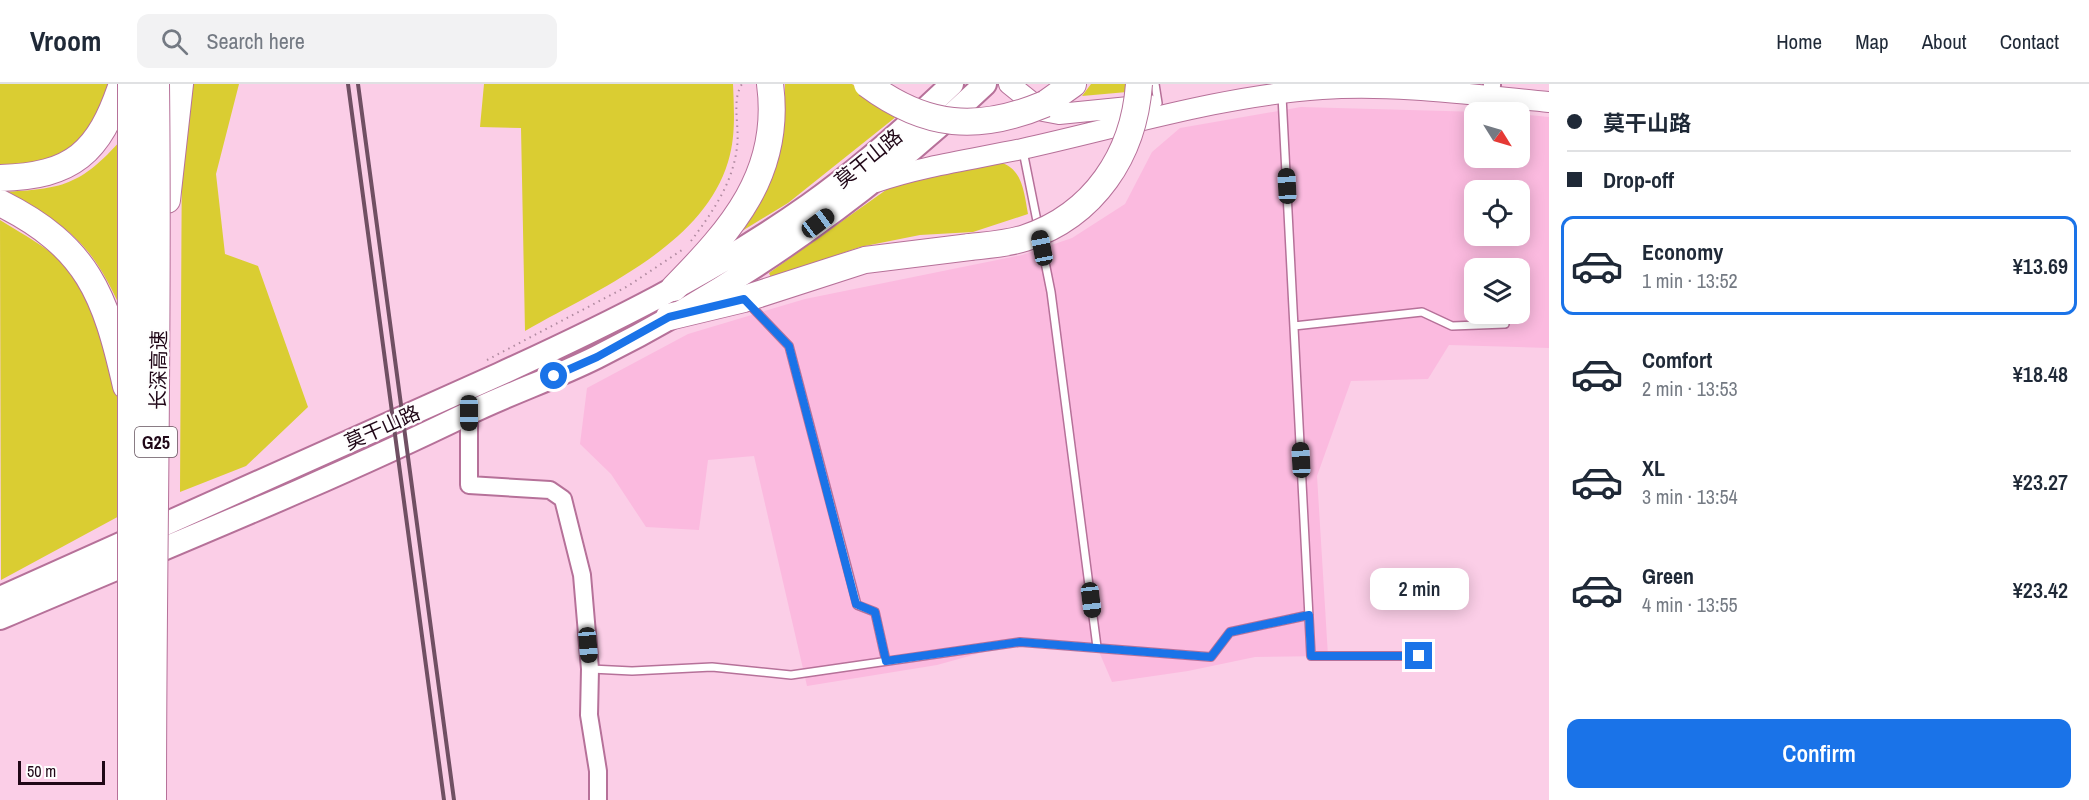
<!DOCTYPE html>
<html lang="en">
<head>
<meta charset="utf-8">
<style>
	body { margin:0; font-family:"Archivo Narrow","Noto Sans SC",sans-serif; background:#f2f2f3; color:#1f2937; height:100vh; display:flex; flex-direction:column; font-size:22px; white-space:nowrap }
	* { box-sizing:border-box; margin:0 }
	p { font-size:20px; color:#747a83 }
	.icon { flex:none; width:33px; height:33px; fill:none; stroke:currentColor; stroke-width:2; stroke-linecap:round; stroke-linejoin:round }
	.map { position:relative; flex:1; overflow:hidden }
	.drawer { display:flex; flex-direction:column; background:#fff; width:540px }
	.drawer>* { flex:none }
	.guide { display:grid; align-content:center; height:132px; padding:0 18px; background:#fff }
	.needle { width:39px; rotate:127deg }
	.tools { position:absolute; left:1464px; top:18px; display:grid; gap:12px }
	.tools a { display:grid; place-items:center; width:66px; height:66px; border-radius:12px; background:#fff; box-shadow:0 3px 15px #0003; font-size:30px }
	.scale { position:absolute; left:18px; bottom:15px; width:87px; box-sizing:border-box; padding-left:6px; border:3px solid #200717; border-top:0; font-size:16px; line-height:21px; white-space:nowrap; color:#200717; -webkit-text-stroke:4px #fefefe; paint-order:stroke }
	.end { position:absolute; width:27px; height:27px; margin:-14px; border:8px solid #1a73e8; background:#fff; box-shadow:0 0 0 3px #fff }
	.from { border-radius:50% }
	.bubble { position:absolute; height:42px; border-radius:12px; background:#fff; box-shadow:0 3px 15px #0003; font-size:20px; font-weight:600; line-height:42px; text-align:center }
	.car { position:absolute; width:18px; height:36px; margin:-18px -9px; border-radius:8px; box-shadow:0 0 4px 2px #0007; background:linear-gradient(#222 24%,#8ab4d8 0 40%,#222 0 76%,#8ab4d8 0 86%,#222 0) }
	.guide b { display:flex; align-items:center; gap:21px; height:57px; font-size:22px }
	.guide b+b { border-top:2px solid #e0e1e3 }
	.guide i { width:15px; height:15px; background:#1f2937 }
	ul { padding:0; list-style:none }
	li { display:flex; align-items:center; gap:18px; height:99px; margin:0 12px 9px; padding:0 6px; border:3px solid transparent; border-radius:12px }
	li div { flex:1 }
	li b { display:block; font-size:22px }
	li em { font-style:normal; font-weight:600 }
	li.active { border-color:#1a73e8 }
	li>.icon { width:54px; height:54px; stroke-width:1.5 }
	.button { display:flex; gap:12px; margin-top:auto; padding:12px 18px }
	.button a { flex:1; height:69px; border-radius:12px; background:#1a73e8; color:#fff; font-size:24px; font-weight:600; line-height:69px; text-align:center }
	header { display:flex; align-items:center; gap:36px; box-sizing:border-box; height:84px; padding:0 30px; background:#fff; border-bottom:2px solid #e0e1e3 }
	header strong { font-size:28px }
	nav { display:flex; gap:33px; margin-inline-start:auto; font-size:21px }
	.search { width:420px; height:54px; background:#f2f2f3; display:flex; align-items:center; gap:15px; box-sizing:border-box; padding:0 21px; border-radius:12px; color:#747a83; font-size:22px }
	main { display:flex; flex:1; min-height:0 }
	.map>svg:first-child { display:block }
</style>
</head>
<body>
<header>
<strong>Vroom</strong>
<div class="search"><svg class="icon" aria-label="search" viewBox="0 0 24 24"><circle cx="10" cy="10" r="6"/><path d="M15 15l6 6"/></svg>Search here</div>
<nav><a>Home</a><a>Map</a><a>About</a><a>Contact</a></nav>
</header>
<main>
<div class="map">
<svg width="1549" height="716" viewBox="0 0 1549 716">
	<rect width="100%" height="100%" fill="#fbcee7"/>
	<path fill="#fbbadf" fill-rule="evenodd" d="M1301 23 1481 28H1474V74H1520V30L1549 33V264L1449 261 1428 295 1351 297 1317 392 1328 572 1255 573 1188 587 1112 598 1097 563 1020 558 937 581 807 602 754 372 708 376 699 446 646 443 611 390 580 360 587 304 688 250 805 215 1022 171 1072 154 1125 120 1152 68 1180 44ZM1474 106H1520V152H1474ZM1474 184H1520V230H1474Z"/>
	<path fill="#dacd32" d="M0 0H112L83 58 55 79 0 84Z
		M190 0H239L216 90 225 170 258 182 308 323 246 382 180 408 182 56Z
		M484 0H733C734 26 736 52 728 78 702 163 596 206 525 247L521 44 480 43Z
		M785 0H852L897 32 788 119 742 147C775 91 785 66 785 0Z
		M1091 0H1128L1127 8 1082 12Z
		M122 55 124 232C93 160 71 142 2 108 62 105 80 102 122 55Z
		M999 78C1023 84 1024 109 1028 130L973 148 920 151 860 163 771 194 769 189 893 101Z
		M0 136C24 151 65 173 80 197 124 262 120 356 123 430L1 496Z"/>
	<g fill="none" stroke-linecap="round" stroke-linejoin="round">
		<g stroke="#b67199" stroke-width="10">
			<path id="service" d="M1155 0 1158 19
				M1282 12 1311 572H1419
				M1023 67 1038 142
				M1040 153 1051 208 1097 563
				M748 219 789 262 857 521 875 528 886 577
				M1294 242 1422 228 1452 242 1505 240
				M591 585 632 587 712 583 791 591 1020 558 1211 573 1230 548 1309 531"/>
		</g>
		<g stroke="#b67199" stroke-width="20">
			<path id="tertiary" d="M1492 2V0
				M469 329V401L550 406 563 415 582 491 590 585 589 631 598 687V716"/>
		</g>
		<g stroke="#b67199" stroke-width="22">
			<path id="secondary" d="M1009 0 1043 27 1059 30 1149 21
				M876 98C923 82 974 75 1022 65 1122 43 1220 12 1322 5 1397 0 1474 11 1549 18"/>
		</g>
		<g stroke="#b67199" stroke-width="26">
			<path id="trunk" d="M0 514 500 290C607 241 713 189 809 121 860 85 907 43 952 0
				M0 534C156 467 315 404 467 330 510 309 555 294 597 273 739 202 870 109 985 0"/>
		</g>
		<g stroke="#b67199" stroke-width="28">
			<path id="motorway" d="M1045 20 1073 0
				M0 94C73 92 99 69 122 0
				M167 116 180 0
				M0 119C88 163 105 210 126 302
				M674 204C732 145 782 89 770 0
				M669 233 744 215 865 176 970 163"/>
		</g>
		<path stroke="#b18ba1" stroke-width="2" stroke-dasharray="1.5 4.5" stroke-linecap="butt" d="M691 157C712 129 733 99 737 63 740 43 731 17 742 0
			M487 276 628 202 685 164"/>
		<use href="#service" stroke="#fff" stroke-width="7"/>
		<use href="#tertiary" stroke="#fff" stroke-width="16"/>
		<use href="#secondary" stroke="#fff" stroke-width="20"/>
		<use href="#trunk" stroke="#fff" stroke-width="22"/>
		<use href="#motorway" stroke="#fff" stroke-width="26"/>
		<path stroke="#705063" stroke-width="4" d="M348 0 444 716
			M358 0 454 716"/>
		<g stroke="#b67199" stroke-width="28" stroke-linecap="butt">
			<path id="motorway-bridge" d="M131 0V716
				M867 0C926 44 978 48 1045 20
				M970 163C988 161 1007 160 1025 154 1094 131 1134 71 1139 0
				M153 716C153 477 159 239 156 0"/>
		</g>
		<use href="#motorway-bridge" stroke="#fff" stroke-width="26"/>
	</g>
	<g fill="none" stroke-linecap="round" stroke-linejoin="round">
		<path stroke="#1a73e8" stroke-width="8" d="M554 292 597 273 669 233 744 215 789 262 856 520 875 528 886 577 1020 558 1211 573 1230 548 1309 531 1311 572H1419"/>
	</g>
	<g text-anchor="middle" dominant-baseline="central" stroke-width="4.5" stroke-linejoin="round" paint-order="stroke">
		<rect fill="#fefefe" stroke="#63515c" stroke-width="1.5" x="135" y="343" width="42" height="30" rx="4.5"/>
		<g font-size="18" font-weight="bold" fill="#200717">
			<text x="156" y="358">G25</text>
		</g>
		<g font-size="20" fill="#200717" stroke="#fefefe">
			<text transform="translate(868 74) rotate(-39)">莫干山路</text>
			<text transform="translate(158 286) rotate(-89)">长深高速</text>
			<text transform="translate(382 343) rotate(-24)">莫干山路</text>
		</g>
	</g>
</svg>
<div class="tools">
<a><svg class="needle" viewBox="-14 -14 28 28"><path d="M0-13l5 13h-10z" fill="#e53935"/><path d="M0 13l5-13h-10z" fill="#747a83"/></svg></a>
<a><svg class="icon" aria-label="locate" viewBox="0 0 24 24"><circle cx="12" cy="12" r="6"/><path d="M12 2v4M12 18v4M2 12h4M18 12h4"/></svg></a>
<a><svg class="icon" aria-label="layers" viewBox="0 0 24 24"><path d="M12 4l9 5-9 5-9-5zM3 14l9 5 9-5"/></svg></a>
</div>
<div class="scale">50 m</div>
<i class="end from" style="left:554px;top:292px"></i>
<i class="end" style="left:1419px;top:572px"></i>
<div class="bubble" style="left:1370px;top:484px;width:99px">2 min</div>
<i class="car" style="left:1287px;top:102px;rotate:357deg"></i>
<i class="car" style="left:818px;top:139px;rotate:53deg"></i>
<i class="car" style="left:1042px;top:164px;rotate:349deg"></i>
<i class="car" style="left:469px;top:329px;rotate:180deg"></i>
<i class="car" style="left:1301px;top:376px;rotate:357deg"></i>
<i class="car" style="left:1091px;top:516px;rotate:173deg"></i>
<i class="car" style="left:588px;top:561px;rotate:175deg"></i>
</div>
<section class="drawer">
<div class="guide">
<b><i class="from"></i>莫干山路</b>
<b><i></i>Drop-off</b>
</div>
<ul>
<li class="active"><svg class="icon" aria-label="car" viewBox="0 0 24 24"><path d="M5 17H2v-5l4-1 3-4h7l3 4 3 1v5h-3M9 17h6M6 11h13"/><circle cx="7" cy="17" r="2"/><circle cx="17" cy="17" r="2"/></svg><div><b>Economy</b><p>1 min · 13:52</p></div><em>¥13.69</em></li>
<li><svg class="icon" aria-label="car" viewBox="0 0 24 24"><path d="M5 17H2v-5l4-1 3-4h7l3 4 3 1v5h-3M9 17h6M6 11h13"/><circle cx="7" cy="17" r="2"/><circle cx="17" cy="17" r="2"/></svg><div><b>Comfort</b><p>2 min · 13:53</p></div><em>¥18.48</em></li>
<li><svg class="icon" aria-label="car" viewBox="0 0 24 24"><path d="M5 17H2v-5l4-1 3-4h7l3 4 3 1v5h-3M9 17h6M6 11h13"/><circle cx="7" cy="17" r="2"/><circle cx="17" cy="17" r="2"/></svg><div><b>XL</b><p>3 min · 13:54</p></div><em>¥23.27</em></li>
<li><svg class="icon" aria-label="car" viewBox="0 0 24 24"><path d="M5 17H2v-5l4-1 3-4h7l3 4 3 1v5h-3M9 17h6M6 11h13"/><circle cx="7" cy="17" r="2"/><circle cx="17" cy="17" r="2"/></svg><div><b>Green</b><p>4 min · 13:55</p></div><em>¥23.42</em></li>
</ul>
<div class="button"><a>Confirm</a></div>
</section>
</main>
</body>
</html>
